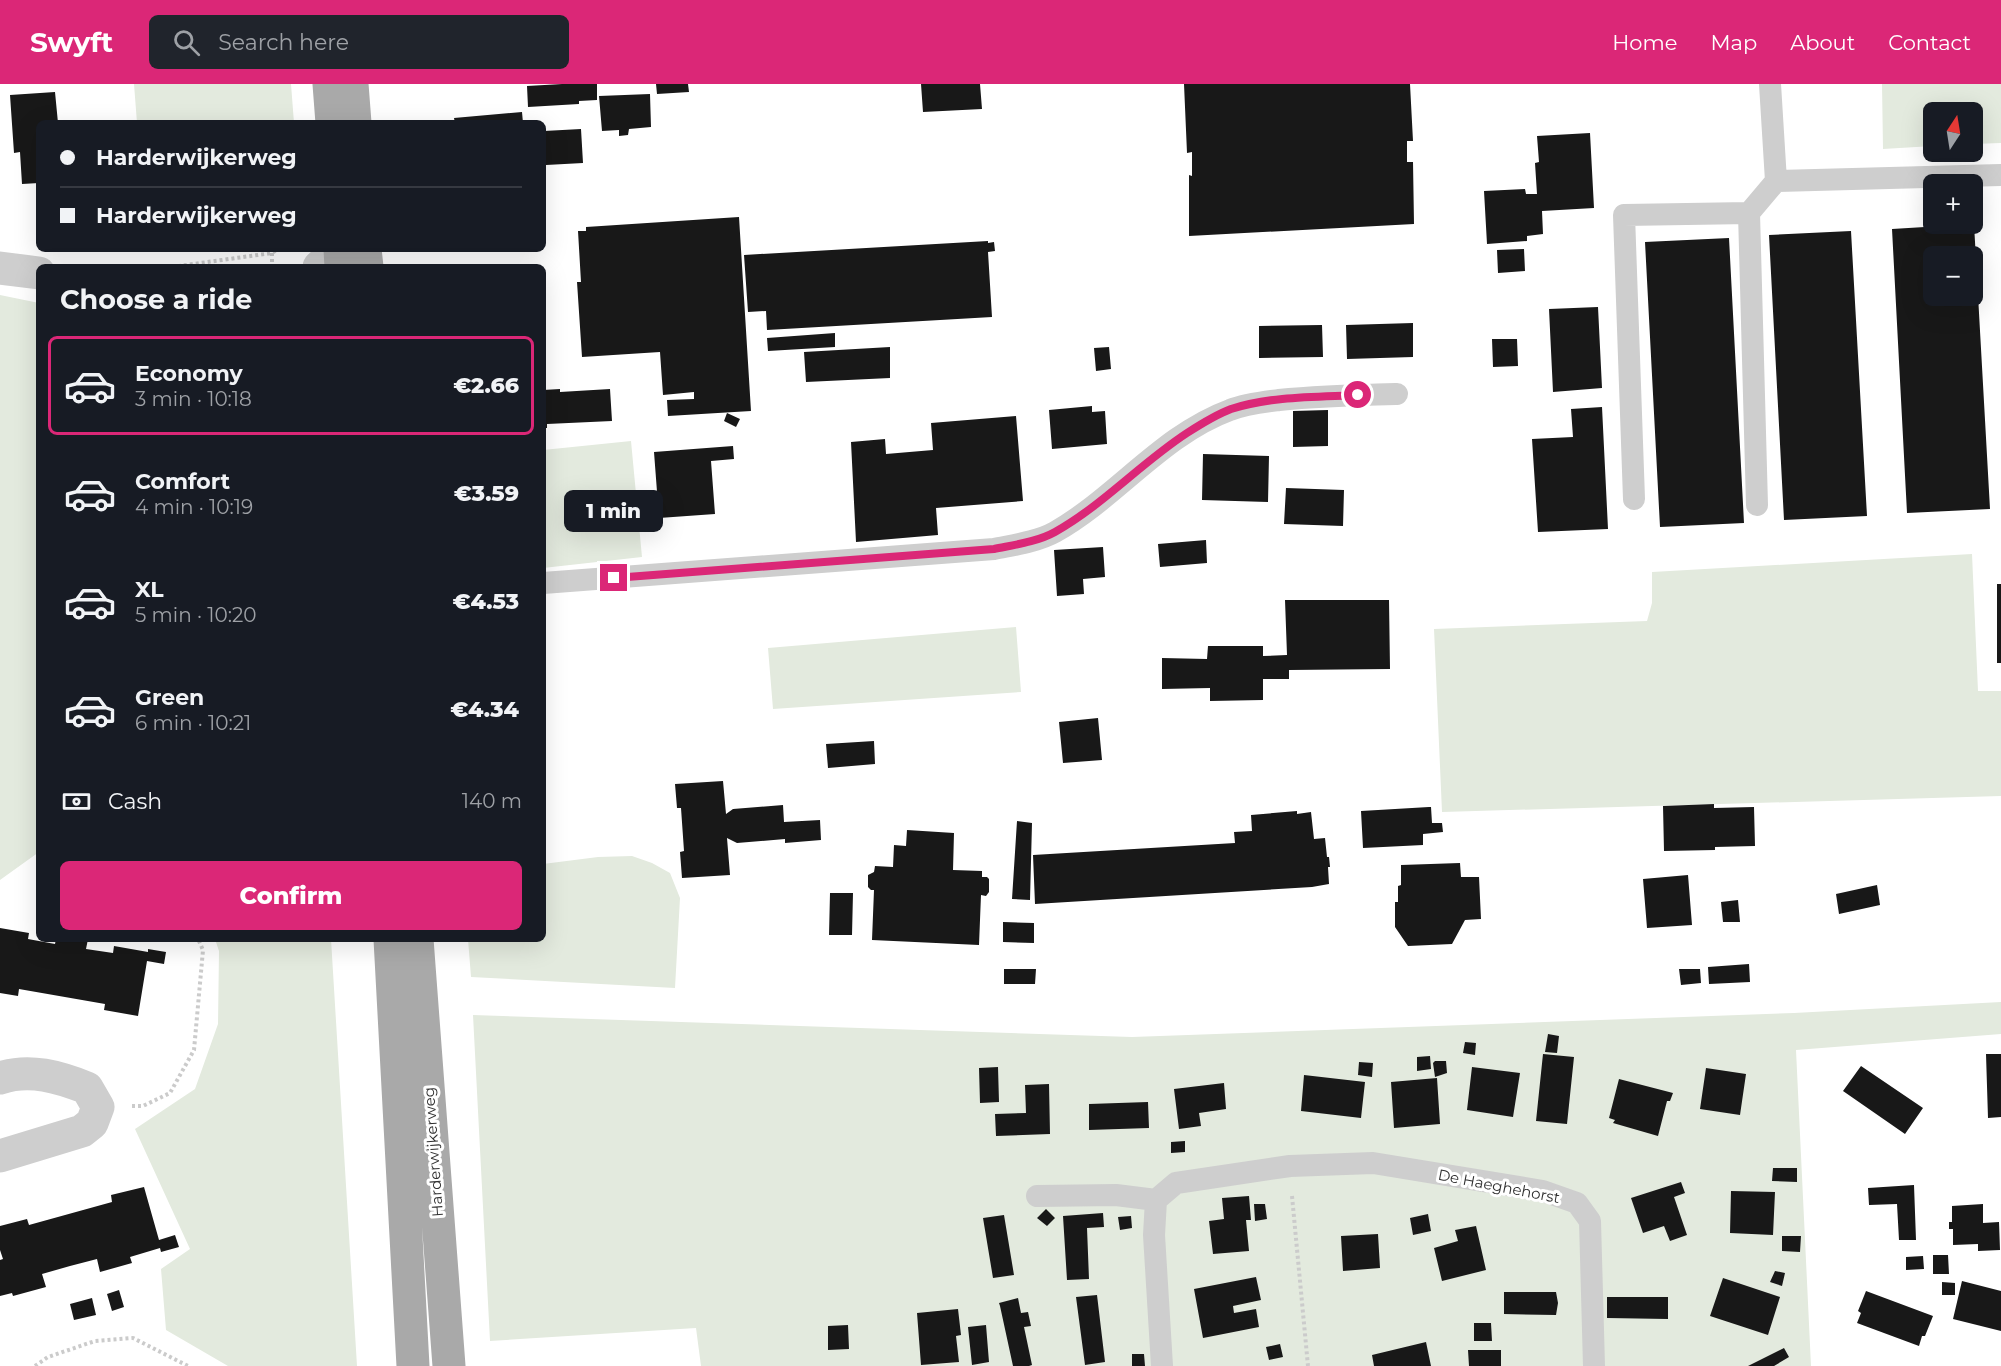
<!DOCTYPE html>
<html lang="en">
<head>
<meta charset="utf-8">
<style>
	body { margin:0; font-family:Montserrat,sans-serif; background:#20242c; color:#f1f3f6; height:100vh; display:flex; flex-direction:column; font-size:22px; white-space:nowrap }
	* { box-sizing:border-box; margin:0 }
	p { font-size:20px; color:#9ea1a6 }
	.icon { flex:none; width:33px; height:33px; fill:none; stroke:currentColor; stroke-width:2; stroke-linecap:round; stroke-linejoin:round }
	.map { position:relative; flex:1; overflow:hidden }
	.panel { position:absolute; left:36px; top:180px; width:510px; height:678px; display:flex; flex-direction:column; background:#171b24; border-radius:9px; box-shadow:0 6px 24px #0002 }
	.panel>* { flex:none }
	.hud { position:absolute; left:36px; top:36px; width:510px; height:132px; border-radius:9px; box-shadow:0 6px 24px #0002; display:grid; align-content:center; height:132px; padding:0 24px; background:#171b24 }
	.needle { width:39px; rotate:12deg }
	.tools { position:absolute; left:1923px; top:18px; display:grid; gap:12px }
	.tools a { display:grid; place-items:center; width:60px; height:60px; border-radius:9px; background:#171b24; box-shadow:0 6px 24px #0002; font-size:30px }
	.end { position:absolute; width:27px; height:27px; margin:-14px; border:8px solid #db2777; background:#fff; box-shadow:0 0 0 3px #fff }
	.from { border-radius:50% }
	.bubble { position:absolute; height:42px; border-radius:9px; background:#171b24; box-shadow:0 6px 24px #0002; font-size:20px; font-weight:800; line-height:42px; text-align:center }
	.hud b { display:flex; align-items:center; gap:21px; height:57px; font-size:22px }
	.hud b+b { border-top:2px solid #363941 }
	.hud i { width:15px; height:15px; background:#f1f3f6 }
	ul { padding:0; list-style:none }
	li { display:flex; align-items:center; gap:18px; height:99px; margin:0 12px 9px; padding:0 12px; border:3px solid transparent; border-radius:9px }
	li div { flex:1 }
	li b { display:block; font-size:22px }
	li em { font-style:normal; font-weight:800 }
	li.current { border-color:#db2777 }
	li>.icon { width:54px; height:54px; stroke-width:1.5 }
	h2 { padding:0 24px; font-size:27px; line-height:72px }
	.pay { display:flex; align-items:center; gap:15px; height:66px; padding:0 24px; font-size:22px }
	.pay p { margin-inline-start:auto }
	.cta { display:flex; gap:12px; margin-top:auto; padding:12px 24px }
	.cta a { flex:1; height:69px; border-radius:9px; background:#db2777; color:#fff; font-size:24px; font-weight:800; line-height:69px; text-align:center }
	header { display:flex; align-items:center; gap:36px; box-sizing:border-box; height:84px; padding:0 30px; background:#db2777; color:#fff }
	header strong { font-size:28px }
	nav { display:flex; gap:33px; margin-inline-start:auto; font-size:21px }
	.search { width:420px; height:54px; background:#20242c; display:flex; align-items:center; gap:15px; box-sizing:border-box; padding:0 21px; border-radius:9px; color:#9ea1a6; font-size:22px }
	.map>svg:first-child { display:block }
</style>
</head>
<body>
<header>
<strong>Swyft</strong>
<div class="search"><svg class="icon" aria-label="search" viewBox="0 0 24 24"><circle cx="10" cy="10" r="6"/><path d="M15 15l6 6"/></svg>Search here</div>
<nav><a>Home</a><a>Map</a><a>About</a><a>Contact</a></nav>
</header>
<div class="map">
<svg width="2001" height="1282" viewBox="0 0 2001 1282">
	<rect width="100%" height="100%" fill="#fff"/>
	<path fill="#e3eade" d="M134 0H291L294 39H137Z
		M1882 0H2001V59L1973 60 1972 28H1934L1933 62 1883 65Z
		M0 211 39 219V768L0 796Z
		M631 357 642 473 543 484V366Z
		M1972 470 1978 607H2001V712L1442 728 1434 545 1647 537 1652 519V488Z
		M1016 543 1021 608 773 625 768 564Z
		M632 772 652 779 670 789 680 814 675 904 471 893 468 855H543V780L598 773Z
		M215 855H331L357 1282H228L166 1246 161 1185 190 1165 135 1045 195 1005 218 940 219 867Z
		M2001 918V950L1796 966 1811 1282H701L696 1244 490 1257 473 931 1132 953 1794 929Z"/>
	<path fill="#181818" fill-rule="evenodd" d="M562 0H597V16L579 17V20L528 23 527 2Z
		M656 0H688L689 8 657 10Z
		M921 0H980L982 25 923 28Z
		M1184 0H1410L1413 57H1407V78H1413L1414 140 1189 152V91L1192 92V68L1187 69Z
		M55 8 58 39H39V99L22 100 20 68 14 69 10 11Z
		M650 10 651 43 629 45 628 51 619 52V46L602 47 599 12Z
		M522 28 523 39H455L454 34Z
		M581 45 583 79 546 81 544 47Z
		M1590 49 1594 124 1542 127 1543 150 1527 152V157L1487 160 1484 107 1525 105 1526 110H1537L1535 79 1539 78 1537 52Z
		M739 133 751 327 668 332 667 316 694 315V308L663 311 660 268 582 273 577 198H581L578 147H586V143Z
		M1974 140 1990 425 1907 429 1892 145ZM1934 172H1972V212H1934Z
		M1851 147 1867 432 1784 436 1769 151Z
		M1729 154 1744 439 1660 443 1645 158Z
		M988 157V159L994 158 995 167 988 168 992 233 767 246 766 227 748 228 744 171Z
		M1524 165 1525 187 1498 189 1497 166Z
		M1598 223 1602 304 1553 308 1549 225Z
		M1413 239V273L1347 275 1346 241Z
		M1322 241 1323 273 1259 274V242Z
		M835 249V263L768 267 767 254Z
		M1492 255H1517L1518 282 1493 283Z
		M890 263V294L806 298 804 268Z
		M1109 263 1111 285 1096 287 1094 264Z
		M560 305V308L610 305 612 337 547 340V344H543V306Z
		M1092 322V328L1105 327 1107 360 1052 365 1049 326Z
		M1602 323 1608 445 1538 448 1532 355 1573 353 1571 325Z
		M1328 326V362L1293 363V327Z
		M727 329 740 335 736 343 724 337Z
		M1016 332 1023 417 936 424 938 451 856 458 851 358 885 355 886 370 933 366 931 339Z
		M733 362 734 375 711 377 715 430 659 434 654 368Z
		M1203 370 1269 372 1268 418 1202 416Z
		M1286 404 1344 406 1343 442 1284 440Z
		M1206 456 1207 479 1160 483 1158 460Z
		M1103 463 1105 493 1083 495 1084 510 1057 512 1054 466Z
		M1997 500H2001V579H1997Z
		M1285 516H1389L1390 585 1289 586V595H1263V616L1210 617V604L1162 605V574L1207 575 1208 562H1263V572L1287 571Z
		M1098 634 1102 676 1063 679 1059 638Z
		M874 657 875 680 828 684 826 660Z
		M723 697 726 730 733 725 783 721 784 738 820 736 821 756 785 759V755L737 759 727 754 730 791 682 794 680 768 684 767 681 724H677L675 700Z
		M1714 720V724L1754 723 1755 762 1715 763V766L1664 767 1663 722Z
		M1429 723H1431L1432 739H1442L1443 748 1423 750V761L1363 764 1361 727Z
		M1297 727V730L1311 728 1314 755 1325 754 1327 773H1329L1330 783H1328L1329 800 1312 803 1035 820 1033 771 1235 759 1234 748 1252 747 1251 731Z
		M1017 737 1032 739 1030 816 1012 815Z
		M907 746 954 749 953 786 982 787V793H987L989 795V808L986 812 981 811 979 861 872 856 874 806H871L868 803V791L874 788 875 782 893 783 894 761 906 762Z
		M1460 779 1461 793H1479L1481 835 1465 836 1452 860 1408 862 1395 843V818H1398V802L1401 801V781Z
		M1688 791 1692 841 1647 844 1643 795Z
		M1877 801 1880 821 1839 830 1836 810Z
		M830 809H853L852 851H829Z
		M1738 816 1740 838H1723L1721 818Z
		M1003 838 1034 839V859L1003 858Z
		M0 844 29 849 28 855 55 860 56 855H88L86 865 113 869 114 862 148 868V865L166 868 164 880 147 877 138 932 104 926 105 920 19 905 18 912 0 909Z
		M1749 880 1750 898 1709 900 1708 883Z
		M1004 885H1036L1035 900H1004Z
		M1679 885H1700L1701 899 1681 901Z
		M1548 950 1559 952 1557 969 1545 968Z
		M1465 958 1476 959 1475 971 1463 969Z
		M1543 970 1574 973 1567 1040 1536 1037Z
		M1986 970H2001V1033L1988 1034Z
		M1430 972 1431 985 1417 987V973Z
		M1435 977H1446L1447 989 1435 993 1433 979Z
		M1359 978 1373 979 1372 993 1358 991Z
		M1861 982 1923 1024 1905 1050 1843 1007Z
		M998 983 999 1018 980 1019 979 984Z
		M1472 983 1520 989 1513 1033 1467 1026Z
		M1706 984 1746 990 1740 1031 1700 1025Z
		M1304 991 1365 998 1361 1034 1301 1027Z
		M1437 994 1440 1040 1394 1044 1391 998Z
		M1619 995 1673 1009 1670 1017H1667L1658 1052 1613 1039 1615 1036 1609 1034Z
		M1224 999 1226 1025 1199 1029 1201 1042 1179 1045 1174 1005Z
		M1049 1000 1050 1050 996 1052 995 1030 1026 1029 1025 1001Z
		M1148 1018 1149 1044 1089 1046V1020Z
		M1185 1057V1068L1171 1069V1058Z
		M1773 1084H1797V1098L1772 1097Z
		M1681 1098 1685 1109 1674 1113 1687 1151 1670 1157 1664 1142 1643 1149 1631 1114Z
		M1914 1101 1916 1156H1899L1897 1120 1869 1121 1868 1104Z
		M144 1103 159 1156 175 1151 179 1163 161 1168 160 1164 130 1173 132 1179 100 1188 97 1175 70 1182 42 1190 46 1203 13 1212 12 1209 0 1212V1176L3 1175 0 1166V1142L27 1135 29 1141 112 1118 111 1111Z
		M1731 1107 1775 1108 1773 1151 1730 1149Z
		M1249 1112 1251 1136H1246L1249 1167 1213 1170 1209 1137 1224 1135 1222 1114Z
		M1254 1120H1265L1267 1135 1255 1137Z
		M1983 1120V1139L1999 1138 2000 1166 1978 1167V1160L1953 1161V1145H1949V1138H1952V1122Z
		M1046 1125 1055 1134 1047 1142 1037 1134Z
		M1103 1129 1104 1143 1087 1144 1089 1195 1067 1196 1063 1132Z
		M1428 1130 1431 1147 1413 1151 1410 1134Z
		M1004 1131 1014 1191 993 1194 983 1134Z
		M1131 1132 1132 1144 1120 1146 1118 1133Z
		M1476 1142 1486 1186 1442 1197 1434 1164 1458 1157 1455 1146Z
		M1378 1150 1380 1184 1343 1187 1341 1152Z
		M1782 1152H1801L1800 1168 1782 1167Z
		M1933 1171H1948L1949 1190H1933Z
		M1923 1172 1924 1185 1906 1186V1173Z
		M1775 1187 1785 1189 1782 1202 1770 1198Z
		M1256 1193 1261 1216 1233 1222 1234 1229 1256 1225 1259 1243 1203 1254 1194 1205Z
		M1723 1194 1780 1213 1768 1251 1710 1232Z
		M1962 1197 2001 1207V1247L1953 1235Z
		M1942 1198 1955 1199V1211H1942Z
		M119 1206 124 1223 112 1227 107 1210Z
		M1866 1207 1933 1232 1925 1252H1922L1919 1262 1857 1239 1861 1229 1858 1227Z
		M1504 1208H1556L1558 1219 1556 1231 1504 1230Z
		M1097 1211 1105 1278 1085 1281 1076 1213Z
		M1607 1213H1668V1235L1607 1234Z
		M92 1214 96 1231 74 1236 70 1220Z
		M1018 1214 1021 1229 1028 1228 1031 1242 1024 1243 1032 1281 1029 1282H1013L1000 1222 999 1219Z
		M958 1225 961 1251 956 1252 959 1278 921 1281 917 1229Z
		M1474 1239H1491L1492 1257H1474Z
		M848 1241 849 1265 828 1266V1242Z
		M986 1241 989 1278 972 1281 968 1243Z
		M1426 1258 1431 1282H1374L1372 1271Z
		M1280 1260 1283 1273 1269 1276 1266 1263Z
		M1784 1264 1789 1273 1774 1282H1748Z
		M1468 1266H1501V1282H1469Z
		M1132 1270H1144L1145 1282H1132Z"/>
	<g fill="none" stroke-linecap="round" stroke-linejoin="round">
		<path stroke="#cbcbcb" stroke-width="4" stroke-dasharray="3 3" stroke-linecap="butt" d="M272 169V183
			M172 183 272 169 278 165
			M132 1022H143L170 1009 194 966 203 866 198 855
			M1292 1112 1308 1282
			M35 1282 48 1273 95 1257 133 1254 188 1282"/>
		<path stroke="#cecece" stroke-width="22" d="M1776 97 2001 91
			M1749 129 1757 421
			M1634 415 1624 131 1749 129 1776 97 1770 0
			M543 499 994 465C1013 461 1037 458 1055 448 1117 413 1162 351 1230 326 1245 320 1263 318 1279 316 1318 312 1358 311 1397 310
			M1037 1112 1116 1111 1156 1116
			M1162 1282 1154 1151 1156 1116 1176 1099 1290 1082 1373 1079 1543 1107 1577 1119 1590 1137 1594 1282"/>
		<path stroke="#cecece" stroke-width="33" d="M319 183 338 165
			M0 184 39 189
			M0 994C30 984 59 993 87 1004L98 1023 92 1039 82 1047 0 1072"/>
		<path stroke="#a9a9a9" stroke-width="33" d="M329 0 332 39
			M352 0 355 39
			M340 165 341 183
			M365 165 367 183
			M390 855 413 1282
			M417 855 449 1282"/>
	</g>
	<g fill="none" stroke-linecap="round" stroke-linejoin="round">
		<path stroke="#db2777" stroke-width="8" d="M614 494 994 465C1013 461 1037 458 1055 448 1103 421 1141 379 1187 349 1201 340 1215 331 1231 325 1271 312 1317 313 1358 311"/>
	</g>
	<g text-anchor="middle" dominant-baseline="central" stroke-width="6" stroke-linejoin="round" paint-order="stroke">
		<g font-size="15" fill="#313131" stroke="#fff">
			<text transform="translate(433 1068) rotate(-94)">Harderwijkerweg</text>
			<text transform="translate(1499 1102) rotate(11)">De Haeghehorst</text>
		</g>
	</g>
</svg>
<div class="tools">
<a><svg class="needle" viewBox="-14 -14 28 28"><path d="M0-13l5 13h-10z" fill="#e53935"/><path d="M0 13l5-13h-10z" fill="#9ea1a6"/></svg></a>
<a>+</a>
<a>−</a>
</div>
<i class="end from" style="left:1358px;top:311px"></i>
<i class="end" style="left:614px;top:494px"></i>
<div class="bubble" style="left:564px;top:406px;width:99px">1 min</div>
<div class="hud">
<b><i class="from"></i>Harderwijkerweg</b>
<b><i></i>Harderwijkerweg</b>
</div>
<section class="panel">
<h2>Choose a ride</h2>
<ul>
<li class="current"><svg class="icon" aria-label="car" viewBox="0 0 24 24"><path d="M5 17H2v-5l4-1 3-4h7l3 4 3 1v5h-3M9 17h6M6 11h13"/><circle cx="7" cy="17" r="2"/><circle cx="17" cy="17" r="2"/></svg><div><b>Economy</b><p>3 min · 10:18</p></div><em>€2.66</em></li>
<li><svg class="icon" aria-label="car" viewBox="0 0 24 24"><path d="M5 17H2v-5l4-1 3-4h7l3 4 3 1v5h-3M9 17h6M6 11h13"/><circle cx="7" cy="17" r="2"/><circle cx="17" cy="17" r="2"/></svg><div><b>Comfort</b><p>4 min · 10:19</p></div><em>€3.59</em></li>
<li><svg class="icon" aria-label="car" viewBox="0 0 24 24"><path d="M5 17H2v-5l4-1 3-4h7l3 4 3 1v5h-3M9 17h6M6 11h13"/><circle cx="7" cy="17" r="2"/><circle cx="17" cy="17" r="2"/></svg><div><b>XL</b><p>5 min · 10:20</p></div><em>€4.53</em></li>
<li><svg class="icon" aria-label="car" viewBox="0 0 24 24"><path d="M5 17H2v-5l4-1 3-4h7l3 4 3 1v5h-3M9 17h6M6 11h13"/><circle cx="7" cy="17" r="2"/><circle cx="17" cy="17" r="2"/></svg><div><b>Green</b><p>6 min · 10:21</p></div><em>€4.34</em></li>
</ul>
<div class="pay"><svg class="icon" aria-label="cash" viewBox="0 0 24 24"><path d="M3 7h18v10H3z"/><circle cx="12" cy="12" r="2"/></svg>Cash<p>140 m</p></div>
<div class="cta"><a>Confirm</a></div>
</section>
</div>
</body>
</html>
